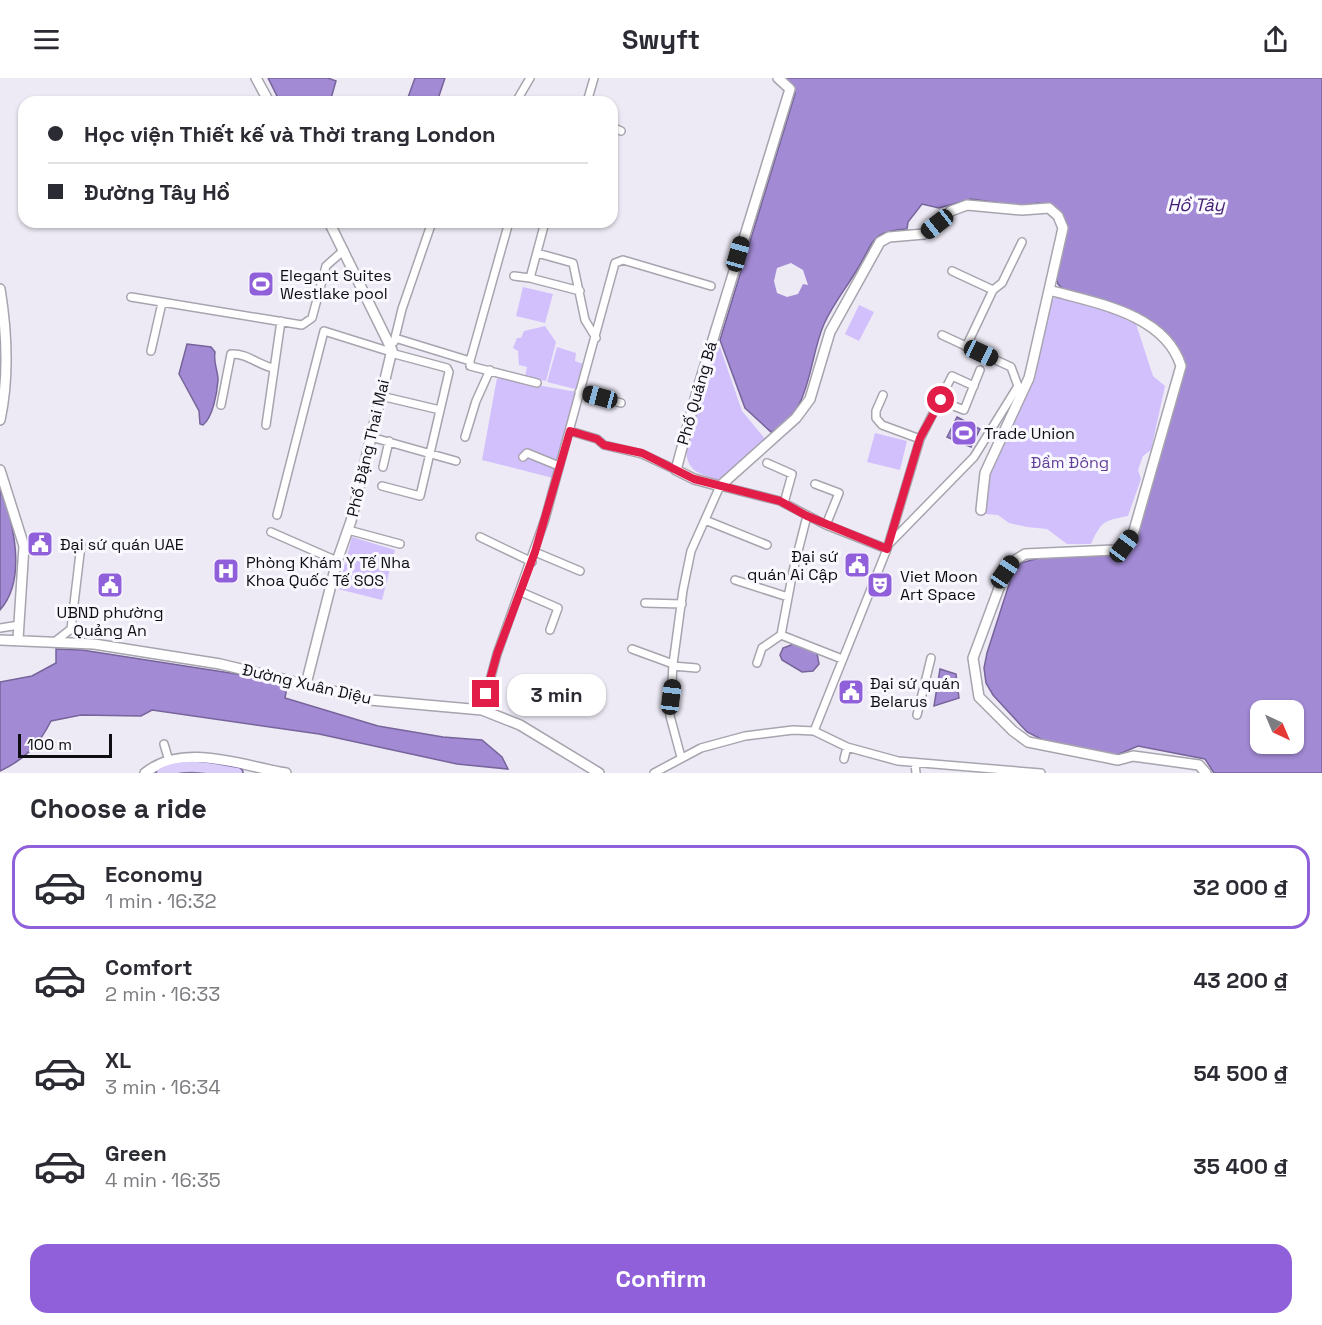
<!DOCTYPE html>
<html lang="en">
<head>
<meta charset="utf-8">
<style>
	body { margin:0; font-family:"Space Grotesk",sans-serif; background:#f2f2f3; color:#2b2b33; height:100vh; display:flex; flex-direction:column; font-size:22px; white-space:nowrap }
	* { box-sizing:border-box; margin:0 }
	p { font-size:20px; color:#7c7c81 }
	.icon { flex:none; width:33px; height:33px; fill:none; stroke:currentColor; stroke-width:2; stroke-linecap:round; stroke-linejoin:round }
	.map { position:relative; height:695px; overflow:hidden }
	.sheet { display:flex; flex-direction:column; background:#fff; flex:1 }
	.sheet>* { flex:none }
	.top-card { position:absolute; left:18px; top:18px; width:600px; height:132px; border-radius:18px; box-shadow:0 2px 4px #0004; display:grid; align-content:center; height:132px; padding:0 30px; background:#fff }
	.needle { width:39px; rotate:136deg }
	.buttons { position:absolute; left:1250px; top:622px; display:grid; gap:12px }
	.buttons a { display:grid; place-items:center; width:54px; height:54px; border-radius:12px; background:#fff; box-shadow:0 2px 4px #0004; font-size:30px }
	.scale { position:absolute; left:18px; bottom:15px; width:94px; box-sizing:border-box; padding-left:6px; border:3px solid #0e0d11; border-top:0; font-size:16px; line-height:21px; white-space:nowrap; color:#0e0d11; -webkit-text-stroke:4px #faf8ff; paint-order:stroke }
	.end { position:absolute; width:27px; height:27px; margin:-14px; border:8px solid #e11d48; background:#fff; box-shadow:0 0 0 3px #fff }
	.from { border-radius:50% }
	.bubble { position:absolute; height:42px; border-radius:18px; background:#fff; box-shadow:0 2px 4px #0004; font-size:20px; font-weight:800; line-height:42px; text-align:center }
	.car { position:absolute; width:18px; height:36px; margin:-18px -9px; border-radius:8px; box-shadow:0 0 4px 2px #0007; background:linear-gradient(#222 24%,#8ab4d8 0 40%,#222 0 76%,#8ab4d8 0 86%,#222 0) }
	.top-card b { display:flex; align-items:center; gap:21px; height:57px; font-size:22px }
	.top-card b+b { border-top:2px solid #e1e1e2 }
	.top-card i { width:15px; height:15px; background:#2b2b33 }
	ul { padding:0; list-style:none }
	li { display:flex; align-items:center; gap:18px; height:84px; margin:0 12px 9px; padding:0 18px; border:3px solid transparent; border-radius:18px }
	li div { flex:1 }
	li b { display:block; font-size:22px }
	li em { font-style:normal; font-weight:800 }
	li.selected { border-color:#8f60da }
	li>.icon { width:54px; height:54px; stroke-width:1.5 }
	h2 { padding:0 30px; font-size:27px; line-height:72px }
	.primary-button { display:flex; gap:12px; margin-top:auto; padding:12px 30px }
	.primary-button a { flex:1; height:69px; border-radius:18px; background:#8f60da; color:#fff; font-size:24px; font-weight:800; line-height:69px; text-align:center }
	header { display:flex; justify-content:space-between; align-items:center; height:78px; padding:0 30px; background:#fff; font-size:27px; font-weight:800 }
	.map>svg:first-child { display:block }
</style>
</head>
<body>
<header><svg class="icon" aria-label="menu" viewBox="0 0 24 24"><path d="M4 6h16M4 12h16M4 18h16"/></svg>Swyft<svg class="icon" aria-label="share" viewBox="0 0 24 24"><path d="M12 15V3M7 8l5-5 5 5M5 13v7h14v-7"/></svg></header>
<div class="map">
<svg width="1322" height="695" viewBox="0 0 1322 695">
	<rect width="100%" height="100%" fill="#edeaf5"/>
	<path fill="#d2c0fd" d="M523 209 553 216 545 245 516 238Z
		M1057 218 1111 234 1136 246 1153 298 1165 308 1151 372 1143 378 1138 392 1141 401 1128 438C1104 443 1102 442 1091 466H1067L1047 451 1027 449 1009 445 998 437 985 436 989 399 1035 300 1049 224Z
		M859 227 874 234 859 263 845 256Z
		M545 248 556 264 546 303 525 299 527 289 519 287 518 273 513 270 517 260H521L524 253Z
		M557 269 576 275 575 283 586 287 579 312 547 304Z
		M720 269 742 333 766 362 721 403C699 395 686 395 686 368L714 276Z
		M497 300 577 314 553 400 482 382Z
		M875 355 907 363 900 392 867 384Z
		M352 459 395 472 382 522 338 511Z"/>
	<path fill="#a28ad4" stroke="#76649a" stroke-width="1.5" fill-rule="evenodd" d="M268 0H328L336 3 330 24H280Z
		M415 0H445L437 24 407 22Z
		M783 0H1322V695H1214L1205 681 1138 668 1117 677 1059 670 1027 654 993 617 986 605 984 590 987 575 1012 497 1021 485 1039 480 1116 477 1126 473 1134 462 1184 294C1186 244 1103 226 1065 213L1058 206 1056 200 1066 144 1056 130 1038 125 1022 128 971 121 939 130 922 126 908 144 907 151C871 153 875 162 858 190 847 209 833 226 824 246 808 282 812 335 771 354L745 330 720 262 795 16 794 8ZM1260 633H1293V666H1260Z
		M187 266 211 269 215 274C213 285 218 292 218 302 217 315 213 339 203 347L200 346 199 333 179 296Z
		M957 339 980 351 971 369 947 359Z
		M0 411C14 444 27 502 0 532Z
		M796 565 817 575 819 586 813 593 802 594 782 582 780 577 783 570Z
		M56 571 82 572 288 604 285 620 378 648 443 659 482 662 502 679 508 691 457 686 319 656 152 632 141 638 81 637 51 643C39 667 24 682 0 693V604L32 598 56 585Z
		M940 591 956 596 959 620 934 628Z"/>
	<path fill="#edeaf5" d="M791 185 803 192 808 207 803 206 798 216 787 219 777 215 774 203 777 190Z"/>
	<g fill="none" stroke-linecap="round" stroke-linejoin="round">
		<g stroke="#a7a4ae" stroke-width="10">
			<path id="street" d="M516 24 530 0
				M587 24 594 0
				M612 49 621 53
				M544 148 530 200 580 213
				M537 175 573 185 585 242 596 260
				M952 193 993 212 966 269
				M514 198 530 200
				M993 212 1002 205 1022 164
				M131 219 302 247 312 240 326 188 344 172
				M395 260 470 283V288L537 305
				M394 264 402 231 432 144
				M151 273 162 225
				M470 283 509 144
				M579 314 621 325
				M883 317 876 333V340L882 347 920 361
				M381 318 440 332
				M941 323 964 332 980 292
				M221 327 231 276C247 275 258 287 273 290
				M266 347 281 243
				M570 353 597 361 604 367 642 376 676 392
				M371 359 456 383
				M465 359 476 323 490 292
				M523 379 527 375 559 388
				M767 385 792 396 784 425
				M383 389 389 363
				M815 406 839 415 826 447
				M382 408 420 418 449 294 447 290 391 275
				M277 437 324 253 391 274
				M705 442 767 467
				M348 452 400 466
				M271 454 337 483
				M480 459 532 484
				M890 465 974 379 1018 308 1011 289 942 257
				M535 474 580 493
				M735 502 788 519
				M521 514 558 530 550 552
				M645 525 682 526
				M0 550 19 547
				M781 557 793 493 807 438
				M57 562 71 551 81 467
				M632 571 673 586
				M757 585 762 570 781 557 842 581
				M673 588 696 590
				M482 632 497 576 545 441 615 185 623 182 711 208
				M917 637 931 580
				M814 653 887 471 920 361 952 298 974 308
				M164 666 169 683
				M681 679 670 638 673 586 683 512 691 473 720 408 780 423 826 447 887 471
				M844 681 847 669
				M915 685 916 695
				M654 695 701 670 745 658 793 652 814 653 847 669 898 683 1041 695"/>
		</g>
		<g stroke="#a7a4ae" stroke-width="12">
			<path id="secondary" d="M256 0 269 24
				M778 0 790 11 698 310 676 392 694 401 720 408 796 340 810 321 830 254 880 164 889 159 924 156 951 133 967 127 1022 132 1049 130 1058 138 1063 150 1033 283 1029 300 985 395 981 432
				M0 211C7 254 9 300 0 342
				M1049 212C1096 225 1165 236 1181 288L1133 456 1124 468 1114 472 1025 476 1012 484 1005 494 973 580 979 619 1013 653 1028 664 1118 682 1133 678 1199 687 1206 695
				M0 392 24 468 18 561
				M0 562 94 566 220 586 370 622 482 632 520 647 599 695
				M306 606 337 483 351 443 392 272 329 144
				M145 695C184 664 242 688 286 695"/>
		</g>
		<g stroke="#8474a6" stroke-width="14">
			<path id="primary" d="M162 695C186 683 212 691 237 695"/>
		</g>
		<use href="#street" stroke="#fff" stroke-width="7"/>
		<use href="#secondary" stroke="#fff" stroke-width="9"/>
		<use href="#primary" stroke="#dbcdfa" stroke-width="10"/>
	</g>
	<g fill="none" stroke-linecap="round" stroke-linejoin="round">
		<path stroke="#e11d48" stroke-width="8" d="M486 616 497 576 535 474 570 353 597 361 604 367 642 375 694 401 780 423 807 438 887 471 920 360 941 322"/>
	</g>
	<defs>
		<g id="stadium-square" transform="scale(1.35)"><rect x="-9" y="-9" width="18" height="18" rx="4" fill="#8f60da" stroke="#faf8ff"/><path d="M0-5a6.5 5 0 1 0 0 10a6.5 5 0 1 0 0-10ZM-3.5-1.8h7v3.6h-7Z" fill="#fff"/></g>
		<g id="civic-square" transform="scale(1.35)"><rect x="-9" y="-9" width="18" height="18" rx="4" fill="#8f60da" stroke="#faf8ff"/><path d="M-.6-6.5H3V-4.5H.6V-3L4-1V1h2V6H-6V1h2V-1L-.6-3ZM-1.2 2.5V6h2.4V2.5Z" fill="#fff"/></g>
		<g id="hospital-square" transform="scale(1.35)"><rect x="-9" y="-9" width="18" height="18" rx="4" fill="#8f60da" stroke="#faf8ff"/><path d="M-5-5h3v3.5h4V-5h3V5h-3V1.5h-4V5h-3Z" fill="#fff"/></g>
		<g id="theatre-square" transform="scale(1.35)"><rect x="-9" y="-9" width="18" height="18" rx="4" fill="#8f60da" stroke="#faf8ff"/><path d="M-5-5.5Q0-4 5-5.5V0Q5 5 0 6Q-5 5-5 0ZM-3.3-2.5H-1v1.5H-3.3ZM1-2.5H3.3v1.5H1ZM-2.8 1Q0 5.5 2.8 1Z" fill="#fff"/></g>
	</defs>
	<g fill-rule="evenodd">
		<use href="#stadium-square" x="261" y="206"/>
		<use href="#stadium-square" x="964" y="355"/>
		<use href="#civic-square" x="40" y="466"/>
		<use href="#civic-square" x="857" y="487"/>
		<use href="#hospital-square" x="226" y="493"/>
		<use href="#civic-square" x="110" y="507"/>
		<use href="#theatre-square" x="880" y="507"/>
		<use href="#civic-square" x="851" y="614"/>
	</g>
	<g text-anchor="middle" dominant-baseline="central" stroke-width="6" stroke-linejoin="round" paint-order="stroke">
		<g font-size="16" fill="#0e0d11" stroke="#faf8ff" text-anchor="start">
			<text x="280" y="197">Elegant Suites<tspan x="280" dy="18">Westlake pool</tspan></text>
			<text x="984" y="355">Trade Union</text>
			<text x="60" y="466">Đại sứ quán UAE</text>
			<text x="838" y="478" text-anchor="end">Đại sứ<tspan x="838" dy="18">quán Ai Cập</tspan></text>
			<text x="246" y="484">Phòng Khám Y Tế Nha<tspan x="246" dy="18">Khoa Quốc Tế SOS</tspan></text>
			<text x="900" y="498">Viet Moon<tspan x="900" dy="18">Art Space</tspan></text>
			<text x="110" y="534" text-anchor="middle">UBND phường<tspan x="110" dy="18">Quảng An</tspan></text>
			<text x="870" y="605">Đại sứ quán<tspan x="870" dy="18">Belarus</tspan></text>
		</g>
		<g font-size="16" fill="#0e0d11" stroke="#faf8ff">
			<text transform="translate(697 315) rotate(-74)">Phố Quảng Bá</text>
			<text transform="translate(368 370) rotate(-77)">Phố Đặng Thai Mai</text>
			<text transform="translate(307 606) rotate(13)">Đường Xuân Diệu</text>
		</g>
		<g font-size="16" fill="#613f97" stroke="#faf8ff">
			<text x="1070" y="384">Đầm Đông</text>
		</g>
		<g font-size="18" font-style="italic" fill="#421c73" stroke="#faf8ff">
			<text x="1196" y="126">Hồ Tây</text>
		</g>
	</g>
</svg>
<div class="buttons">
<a><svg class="needle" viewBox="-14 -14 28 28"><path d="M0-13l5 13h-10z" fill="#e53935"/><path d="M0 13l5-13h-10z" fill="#7c7c81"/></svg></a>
</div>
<div class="scale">100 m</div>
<i class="end from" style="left:941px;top:322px"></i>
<i class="end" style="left:486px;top:616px"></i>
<div class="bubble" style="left:507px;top:596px;width:99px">3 min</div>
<i class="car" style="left:937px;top:146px;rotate:232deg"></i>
<i class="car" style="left:738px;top:176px;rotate:16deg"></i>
<i class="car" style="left:981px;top:275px;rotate:115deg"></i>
<i class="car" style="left:600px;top:319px;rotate:285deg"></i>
<i class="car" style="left:1124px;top:468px;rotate:37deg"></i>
<i class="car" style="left:1005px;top:494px;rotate:34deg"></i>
<i class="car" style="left:671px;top:619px;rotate:7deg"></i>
<div class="top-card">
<b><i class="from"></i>Học viện Thiết kế và Thời trang London</b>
<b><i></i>Đường Tây Hồ</b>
</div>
</div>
<section class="sheet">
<h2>Choose a ride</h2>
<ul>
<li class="selected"><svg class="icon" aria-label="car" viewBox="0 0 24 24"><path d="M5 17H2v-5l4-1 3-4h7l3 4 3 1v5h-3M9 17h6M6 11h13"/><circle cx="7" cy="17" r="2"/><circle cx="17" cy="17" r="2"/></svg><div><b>Economy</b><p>1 min · 16:32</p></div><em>32 000 ₫</em></li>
<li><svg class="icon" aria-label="car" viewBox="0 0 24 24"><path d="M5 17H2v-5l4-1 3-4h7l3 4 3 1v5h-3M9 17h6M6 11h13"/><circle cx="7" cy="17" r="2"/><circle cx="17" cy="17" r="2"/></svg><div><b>Comfort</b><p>2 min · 16:33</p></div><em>43 200 ₫</em></li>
<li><svg class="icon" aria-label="car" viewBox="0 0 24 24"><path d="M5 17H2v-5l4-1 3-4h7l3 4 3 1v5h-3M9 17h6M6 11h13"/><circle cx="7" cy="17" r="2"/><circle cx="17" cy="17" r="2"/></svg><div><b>XL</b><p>3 min · 16:34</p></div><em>54 500 ₫</em></li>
<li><svg class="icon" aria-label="car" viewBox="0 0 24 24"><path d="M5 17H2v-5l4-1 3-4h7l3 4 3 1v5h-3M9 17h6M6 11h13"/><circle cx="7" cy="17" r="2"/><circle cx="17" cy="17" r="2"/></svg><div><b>Green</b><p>4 min · 16:35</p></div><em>35 400 ₫</em></li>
</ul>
<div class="primary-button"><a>Confirm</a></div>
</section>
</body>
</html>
